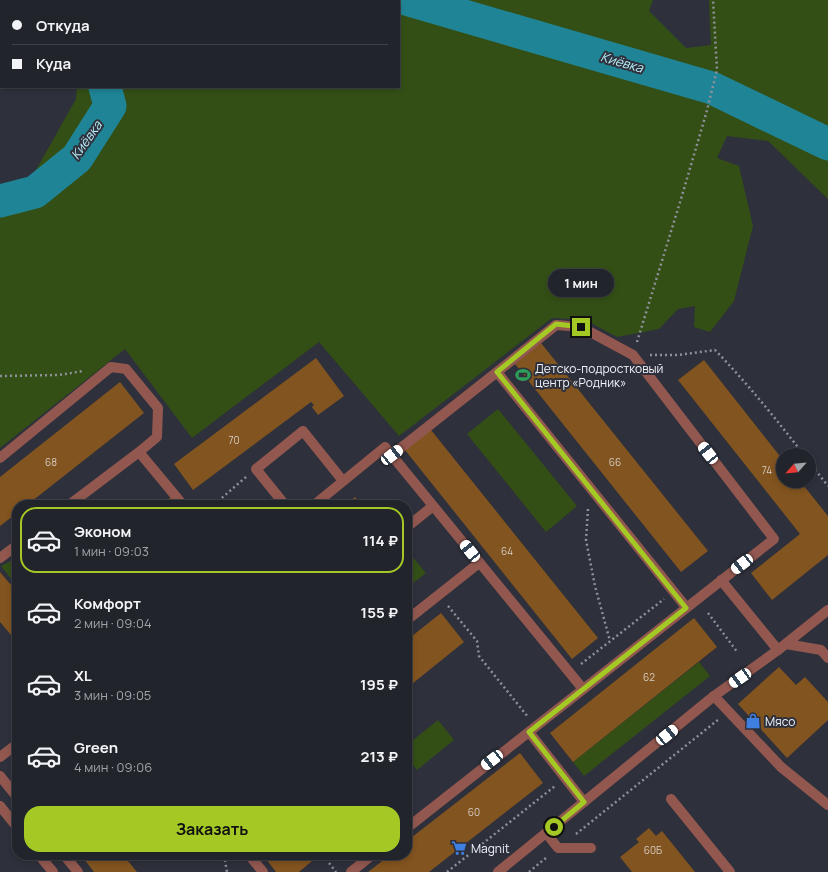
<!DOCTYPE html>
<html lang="ru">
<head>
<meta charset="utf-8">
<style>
	body { margin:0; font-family:Manrope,sans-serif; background:#2e3038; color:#f1f3f6; height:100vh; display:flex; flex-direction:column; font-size:15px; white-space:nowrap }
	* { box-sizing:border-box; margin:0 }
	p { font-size:13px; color:#a2a4a9 }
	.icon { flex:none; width:22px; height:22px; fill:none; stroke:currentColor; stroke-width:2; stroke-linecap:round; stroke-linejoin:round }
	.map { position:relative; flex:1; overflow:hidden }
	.sheet { position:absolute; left:12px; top:500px; width:400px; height:360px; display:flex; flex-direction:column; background:#22242c; border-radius:16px; box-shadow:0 2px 6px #0003,0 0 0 1px #3f4148 }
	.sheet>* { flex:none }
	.guide { position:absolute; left:0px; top:0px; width:400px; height:88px; box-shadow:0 2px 6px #0003,0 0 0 1px #3f4148; display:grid; align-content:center; height:88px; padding:0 12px; background:#22242c }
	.needle { width:26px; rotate:243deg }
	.fabs { position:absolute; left:776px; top:448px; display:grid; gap:8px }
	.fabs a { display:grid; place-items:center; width:40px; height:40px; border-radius:50%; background:#22242c; box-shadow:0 2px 6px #0003,0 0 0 1px #3f4148; font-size:20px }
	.end { position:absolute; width:18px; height:18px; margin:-9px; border:5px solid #a4c824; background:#111; box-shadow:0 0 0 2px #111 }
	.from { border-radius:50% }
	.bubble { position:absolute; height:28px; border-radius:14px; background:#22242c; box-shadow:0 2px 6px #0003,0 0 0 1px #3f4148; font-size:13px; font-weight:700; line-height:28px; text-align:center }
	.car { position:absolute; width:12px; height:24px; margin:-12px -6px; border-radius:5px; box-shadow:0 0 3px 1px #0007; background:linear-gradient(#fff 24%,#345 0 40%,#fff 0 76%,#345 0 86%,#fff 0) }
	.guide b { display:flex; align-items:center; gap:14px; height:38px; font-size:15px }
	.guide b+b { border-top:1px solid #3f4148 }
	.guide i { width:10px; height:10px; background:#f1f3f6 }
	ul { padding:7px 0 0; list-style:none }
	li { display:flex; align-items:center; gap:12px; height:66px; margin:0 8px 6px; padding:0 4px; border:2px solid transparent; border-radius:16px }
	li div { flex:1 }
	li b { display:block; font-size:15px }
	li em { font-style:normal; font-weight:700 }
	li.current { border-color:#a4c824 }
	li>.icon { width:36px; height:36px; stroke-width:1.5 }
	.action { display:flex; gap:8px; margin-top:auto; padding:8px 12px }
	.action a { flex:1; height:46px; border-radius:16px; background:#a4c824; color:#111; font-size:16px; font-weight:700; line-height:46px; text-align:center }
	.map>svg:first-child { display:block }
</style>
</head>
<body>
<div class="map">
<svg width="828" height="872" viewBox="0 0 828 872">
	<rect width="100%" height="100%" fill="#2e303b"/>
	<path fill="#334f16" d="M155 0H653L649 11 686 48 711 45 709 0H828V199L768 141 727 136 717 158 739 166 753 226 734 301 710 332 694 327 695 306 678 309 659 329 617 337 585 320 552 318 399 436 319 342 192 438 125 349 0 448V187L32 177 76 99 77 87H399V1H149Z
		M498 409 577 506 546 532 467 434Z
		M409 553 426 573 407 588V555Z
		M17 558V586L1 566Z
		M699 662 710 676 584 776 573 762Z
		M438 720 454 740 417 770 407 758V745Z"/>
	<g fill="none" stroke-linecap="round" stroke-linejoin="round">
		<path stroke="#1f8596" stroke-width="33" d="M409 0 712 88 828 144
			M111 1 113 0
			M0 201 35 192 77 158 110 106 105 87"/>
	</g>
	<path fill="#82541f" d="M541 343 708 551 681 572 515 364Z
		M316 358 344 396 318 415 312 407 314 405 311 402 193 490 174 464Z
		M704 360 783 460V481H800L828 516V555L772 600 751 573 800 534 678 380Z
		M120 382 144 413 27 505H17V513L0 526V477Z
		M431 430 598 638 572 659 405 450Z
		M171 497 178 505H162Z
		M355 497 361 505H345Z
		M0 572 17 592V642L0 622Z
		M441 613 464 642 407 688V640Z
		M694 618 717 647 573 762 550 733Z
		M779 667 796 685 805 677 828 702V720L787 758 738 704Z
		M520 753 543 783 429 872H368L390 855H407V841Z
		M17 762V775L11 767Z
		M649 828 656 836 662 831 695 872H632L620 857 639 842 636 839Z
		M81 855H123L137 872H94Z
		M263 855H307L312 861 299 872H276Z"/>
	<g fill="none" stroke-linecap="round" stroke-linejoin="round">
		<path stroke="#8f919a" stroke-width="2.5" stroke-dasharray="2 3" stroke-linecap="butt" d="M78 1 80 0
			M0 45 1 44
			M637 342 681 199 706 114 717 70 713 0
			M650 355H678L715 350C747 383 776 419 804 455
			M0 376 59 375 83 371
			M809 462 828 486
			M215 505 216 503 246 477
			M588 509 586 540 595 586 610 641
			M448 606 477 641 479 656 528 717
			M708 613 738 653
			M581 664 664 599
			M576 834 719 719
			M224 855 227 872
			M323 855 336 872
			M447 872 555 786
			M529 872 547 857"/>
		<path stroke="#925850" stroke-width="10" d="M392 455 497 372
			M0 458 111 367 126 369 158 408 157 437 139 452
			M69 505 139 452 183 505
			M285 505 256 469 303 431 343 481
			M314 505 385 447 583 689
			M407 527 433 506
			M0 558 17 545
			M721 580 778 650
			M407 620 479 563
			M786 644 821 650 828 658
			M714 696 781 767 828 805
			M529 732 584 802
			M0 757 17 744
			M0 776 17 797
			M671 799 730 872
			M407 828 774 539 633 355 581 327 556 325 497 372 686 607
			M546 833 558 848H591
			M64 855 78 872
			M249 855 263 872
			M351 872 372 855"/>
		<path stroke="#925850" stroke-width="10" d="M0 806 17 827
			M39 855 53 872
			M498 872 714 696 778 650 828 610"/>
	</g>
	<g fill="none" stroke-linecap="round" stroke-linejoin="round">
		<path stroke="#a4c824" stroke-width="5" d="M554 827 584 802 529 732 686 608 497 372 556 324 581 327"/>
	</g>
	<defs>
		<g id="stadium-bare" transform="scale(1.2)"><path d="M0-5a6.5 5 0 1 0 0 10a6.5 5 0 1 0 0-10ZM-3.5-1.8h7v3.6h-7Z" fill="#2e9e5b" stroke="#2e303b" stroke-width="2.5" paint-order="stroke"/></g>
		<g id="shop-bare" transform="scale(1.2)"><path d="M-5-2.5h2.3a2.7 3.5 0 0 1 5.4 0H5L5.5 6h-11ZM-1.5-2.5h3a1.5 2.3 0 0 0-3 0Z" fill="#3f7fe0" stroke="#2e303b" stroke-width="2.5" paint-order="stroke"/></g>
		<g id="supermarket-bare" transform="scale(1.2)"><path d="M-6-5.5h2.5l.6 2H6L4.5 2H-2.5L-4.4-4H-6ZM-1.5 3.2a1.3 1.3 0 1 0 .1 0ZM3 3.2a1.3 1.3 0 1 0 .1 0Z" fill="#3f7fe0" stroke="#2e303b" stroke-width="2.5" paint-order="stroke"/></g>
	</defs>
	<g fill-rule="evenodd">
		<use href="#stadium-bare" x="523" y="375"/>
		<use href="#shop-bare" x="753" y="721"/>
		<use href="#supermarket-bare" x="459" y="848"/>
	</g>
	<g text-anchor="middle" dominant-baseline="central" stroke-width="4" stroke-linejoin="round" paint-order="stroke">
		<g font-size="10" fill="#d6ccc4">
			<text x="234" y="440">70</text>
			<text x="51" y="462">68</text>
			<text x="615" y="462">66</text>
			<text x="767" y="470">74</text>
			<text x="507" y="551">64</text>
			<text x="649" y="677">62</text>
			<text x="474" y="812">60</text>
			<text x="653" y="850">60Б</text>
		</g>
		<g font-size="12" fill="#f2f4fb" stroke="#2e303b" text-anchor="start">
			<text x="535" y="368">Детско-подростковый<tspan x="535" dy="14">центр «Родник»</tspan></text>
			<text x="765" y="721">Мясо</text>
			<text x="471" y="848">Magnit</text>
		</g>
		<g font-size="13" font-style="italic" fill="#b8effa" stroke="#2e303b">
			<text transform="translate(622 62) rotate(16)">Киёвка</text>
			<text transform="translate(86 140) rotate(-55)">Киёвка</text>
		</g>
	</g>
</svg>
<div class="fabs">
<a><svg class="needle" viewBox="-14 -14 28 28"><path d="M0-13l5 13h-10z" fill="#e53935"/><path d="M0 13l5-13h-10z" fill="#a2a4a9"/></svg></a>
</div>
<i class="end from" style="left:554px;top:827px"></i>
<i class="end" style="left:581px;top:327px"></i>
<div class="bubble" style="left:548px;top:269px;width:66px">1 мин</div>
<i class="car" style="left:708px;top:453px;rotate:322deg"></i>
<i class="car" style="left:392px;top:455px;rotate:52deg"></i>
<i class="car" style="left:470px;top:551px;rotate:321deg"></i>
<i class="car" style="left:742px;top:564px;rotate:232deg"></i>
<i class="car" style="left:740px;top:678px;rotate:235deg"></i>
<i class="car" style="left:667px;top:735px;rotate:51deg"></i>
<i class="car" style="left:492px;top:760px;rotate:232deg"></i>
<div class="guide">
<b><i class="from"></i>Откуда</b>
<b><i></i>Куда</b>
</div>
<section class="sheet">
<ul>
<li class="current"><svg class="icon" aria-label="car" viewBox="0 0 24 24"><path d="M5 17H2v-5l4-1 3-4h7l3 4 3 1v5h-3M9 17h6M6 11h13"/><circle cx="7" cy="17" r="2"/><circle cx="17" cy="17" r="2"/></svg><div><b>Эконом</b><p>1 мин · 09:03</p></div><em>114 ₽</em></li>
<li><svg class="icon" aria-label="car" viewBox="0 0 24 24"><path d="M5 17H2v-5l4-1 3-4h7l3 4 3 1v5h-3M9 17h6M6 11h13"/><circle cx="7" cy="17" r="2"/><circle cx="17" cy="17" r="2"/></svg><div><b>Комфорт</b><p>2 мин · 09:04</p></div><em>155 ₽</em></li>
<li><svg class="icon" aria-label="car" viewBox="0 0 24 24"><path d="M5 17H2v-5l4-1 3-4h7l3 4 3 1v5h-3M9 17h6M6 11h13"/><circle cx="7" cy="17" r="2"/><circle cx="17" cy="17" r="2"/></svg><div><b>XL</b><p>3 мин · 09:05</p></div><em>195 ₽</em></li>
<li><svg class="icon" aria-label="car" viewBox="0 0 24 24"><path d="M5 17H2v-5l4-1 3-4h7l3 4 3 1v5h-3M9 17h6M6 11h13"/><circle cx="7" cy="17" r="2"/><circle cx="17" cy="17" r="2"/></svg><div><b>Green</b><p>4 мин · 09:06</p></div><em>213 ₽</em></li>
</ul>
<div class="action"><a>Заказать</a></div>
</section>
</div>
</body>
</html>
